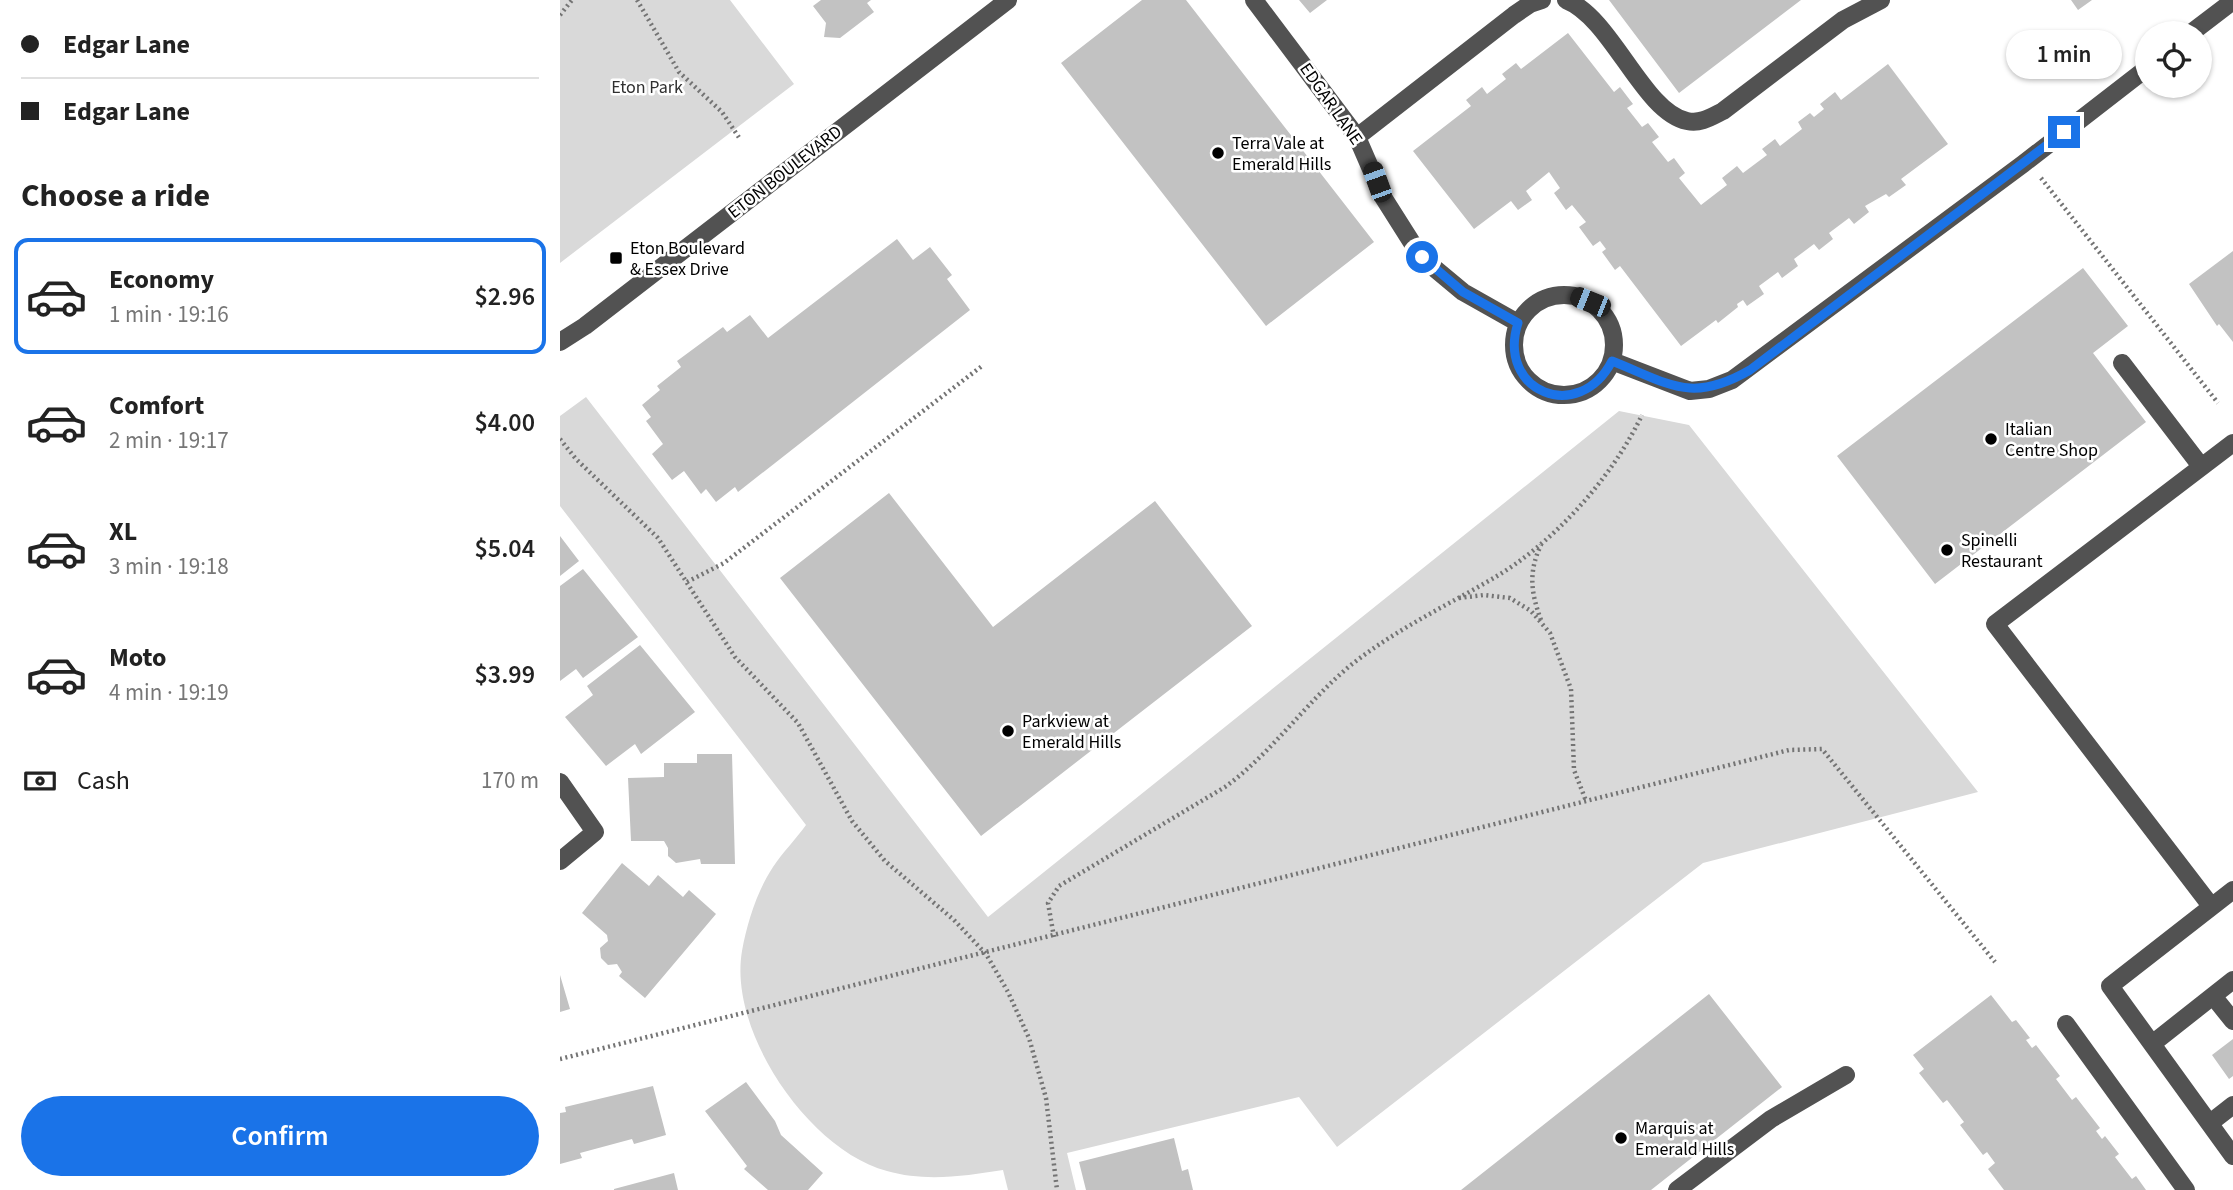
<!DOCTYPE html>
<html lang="en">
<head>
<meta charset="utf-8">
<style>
	body { margin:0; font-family:"Source Sans 3",sans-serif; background:#f6f6f6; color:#222; height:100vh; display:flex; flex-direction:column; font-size:26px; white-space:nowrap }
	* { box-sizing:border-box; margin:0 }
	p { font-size:23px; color:#767676 }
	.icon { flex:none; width:38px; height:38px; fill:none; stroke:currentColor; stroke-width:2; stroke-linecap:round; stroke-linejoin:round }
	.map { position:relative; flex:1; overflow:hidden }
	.panel { display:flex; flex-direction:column; background:#fff; width:560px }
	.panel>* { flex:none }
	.guide { display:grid; align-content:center; height:154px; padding:0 21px; background:#fff }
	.buttons { position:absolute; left:1575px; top:21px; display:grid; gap:14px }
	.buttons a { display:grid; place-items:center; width:77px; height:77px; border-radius:50%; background:#fff; box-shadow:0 2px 5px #0004; font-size:35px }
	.end { position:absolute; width:32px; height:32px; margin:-16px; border:9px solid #1a73e8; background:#fff; box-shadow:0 0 0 4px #fff }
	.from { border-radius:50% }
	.bubble { position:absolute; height:49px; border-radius:24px; background:#fff; box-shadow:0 2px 5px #0004; font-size:23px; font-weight:600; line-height:49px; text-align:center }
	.car { position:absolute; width:21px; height:42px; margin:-21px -10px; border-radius:9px; box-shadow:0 0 5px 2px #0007; background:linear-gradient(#222 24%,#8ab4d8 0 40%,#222 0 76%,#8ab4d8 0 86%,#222 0) }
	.guide b { display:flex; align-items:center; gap:24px; height:66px; font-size:26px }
	.guide b+b { border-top:2px solid #e0e0e0 }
	.guide i { width:18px; height:18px; background:#222 }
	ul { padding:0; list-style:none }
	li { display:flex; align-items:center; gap:21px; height:116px; margin:0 14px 10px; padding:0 7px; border:4px solid transparent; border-radius:14px }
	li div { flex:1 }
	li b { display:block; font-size:26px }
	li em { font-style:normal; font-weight:600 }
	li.selected { border-color:#1a73e8 }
	li>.icon { width:63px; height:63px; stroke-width:1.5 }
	h2 { padding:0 21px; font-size:32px; line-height:84px }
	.pay { display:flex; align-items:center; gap:18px; height:77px; padding:0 21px; font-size:26px }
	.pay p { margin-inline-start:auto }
	.primary-button { display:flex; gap:14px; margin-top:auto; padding:14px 21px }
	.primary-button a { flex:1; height:80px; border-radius:42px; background:#1a73e8; color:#fff; font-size:28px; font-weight:600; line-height:80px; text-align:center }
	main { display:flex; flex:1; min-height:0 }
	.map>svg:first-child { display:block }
</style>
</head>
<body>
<main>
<section class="panel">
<div class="guide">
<b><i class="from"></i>Edgar Lane</b>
<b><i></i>Edgar Lane</b>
</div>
<h2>Choose a ride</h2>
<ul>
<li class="selected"><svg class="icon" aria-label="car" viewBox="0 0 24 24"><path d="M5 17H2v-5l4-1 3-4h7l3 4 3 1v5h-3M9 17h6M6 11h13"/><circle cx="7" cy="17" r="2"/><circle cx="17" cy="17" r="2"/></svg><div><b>Economy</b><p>1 min · 19:16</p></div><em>$2.96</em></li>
<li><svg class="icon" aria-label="car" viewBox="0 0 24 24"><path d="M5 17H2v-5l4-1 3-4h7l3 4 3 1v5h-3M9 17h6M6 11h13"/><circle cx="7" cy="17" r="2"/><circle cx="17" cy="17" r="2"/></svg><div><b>Comfort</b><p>2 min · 19:17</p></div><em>$4.00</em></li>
<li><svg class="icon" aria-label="car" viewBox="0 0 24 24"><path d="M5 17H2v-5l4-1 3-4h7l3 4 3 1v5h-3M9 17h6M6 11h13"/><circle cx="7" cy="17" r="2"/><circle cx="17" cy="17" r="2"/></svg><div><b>XL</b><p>3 min · 19:18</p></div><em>$5.04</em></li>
<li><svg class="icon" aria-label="car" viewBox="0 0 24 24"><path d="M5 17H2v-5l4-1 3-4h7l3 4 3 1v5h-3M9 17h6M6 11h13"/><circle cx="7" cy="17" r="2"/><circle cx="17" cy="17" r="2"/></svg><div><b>Moto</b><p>4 min · 19:19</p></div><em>$3.99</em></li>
</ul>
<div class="pay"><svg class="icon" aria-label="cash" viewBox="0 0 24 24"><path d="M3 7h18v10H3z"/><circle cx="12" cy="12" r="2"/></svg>Cash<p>170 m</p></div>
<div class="primary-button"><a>Confirm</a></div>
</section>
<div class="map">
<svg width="1673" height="1190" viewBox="0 0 1673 1190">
	<rect width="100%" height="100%" fill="#fff"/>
	<path fill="#d9d9d9" d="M0 0H170L234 84 0 263Z
		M26 397 428 917 1059 411 1129 425 1418 792 1143 863 777 1147 739 1097 507 1153 516 1190H448L443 1170C405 1176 365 1182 327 1171 249 1150 168 1032 182 951 187 923 197 891 213 867 223 852 236 839 246 825L0 506V416Z"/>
	<path fill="#c2c2c2" d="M261 0H311L307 3 314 12 280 38 264 37 266 23 253 6Z
		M582 0H626L814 242 706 326 501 63Z
		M739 0H767L750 13Z
		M1049 0H1241L1119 93Z
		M1511 0H1532L1518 10Z
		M1008 33 1054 92 1060 87 1073 104 1067 108 1082 127 1088 123 1099 137 1092 142 1108 162 1114 158 1125 173 1119 178 1141 205 1167 185 1162 178 1177 166 1183 173 1207 155 1202 149 1215 139 1220 146 1242 129 1238 122 1250 113 1254 117 1264 109 1260 104 1275 92 1281 100 1328 64 1388 144 1341 179 1346 185 1329 197 1326 194 1305 206 1309 212 1294 224 1289 218 1269 233 1273 239 1259 250 1254 244 1234 259 1238 266 1222 278 1218 272 1199 286 1204 294 1187 306 1183 300 1177 304 1178 307 1158 323 1156 320 1121 346 1060 266 1055 270 1042 252 1046 249 1040 241 1033 246 1019 227 1026 222 1012 205 1006 210 994 193 1000 188 989 172 966 191 972 200 958 210 951 201 914 229 853 151 911 106 906 100 922 87 927 94 946 79 942 74 956 63 961 69Z
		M337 239 353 260 370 247 392 275 387 279 410 310 178 492 175 487 156 502 146 489 141 494 124 471 112 480 92 454 103 444 86 421 91 417 82 405 100 390 97 386 121 367 117 361 163 327 167 332 190 315 208 338Z
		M1673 251V342L1659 324 1657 326 1629 284Z
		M1523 268 1568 326 1533 353 1586 422 1375 584 1277 456Z
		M329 493 433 627 595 501 692 626 421 836 220 578Z
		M0 536 19 561 0 576Z
		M23 569 78 637 23 678 16 669 0 681V586Z
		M80 645 135 712 81 754 75 744 46 766 5 717 33 695 27 686Z
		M137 754H172L175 864H141L140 859 116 863 108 856V848L104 841H71L68 778 104 777V763H137Z
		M62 863 89 886 98 875 123 897 129 890 156 914 85 998 59 976 62 972 57 964 48 965 41 958 40 948 48 941 47 935 22 913Z
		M0 975 10 1009 0 1012Z
		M1149 994 1222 1087 1091 1190H901Z
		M1431 995 1452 1022 1456 1020 1470 1038 1466 1040 1472 1048 1476 1045 1500 1076 1496 1079 1512 1100 1516 1097 1540 1128 1536 1131 1542 1139 1545 1136 1559 1154 1555 1157 1572 1179 1576 1176 1586 1190H1444L1428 1169 1435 1163 1427 1152 1423 1155 1400 1125 1404 1122 1387 1100 1383 1103 1359 1073 1364 1069 1353 1055Z
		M1673 1039V1076L1669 1079 1652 1055Z
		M186 1082 215 1121 221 1135 263 1173 248 1190H208L184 1169 187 1166 145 1111Z
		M93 1086 106 1135 74 1144 72 1139 20 1153 22 1158 0 1164V1113L6 1112 5 1107Z
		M614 1138 622 1171 628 1169 633 1190H526L519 1162Z
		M114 1173 118 1190H54V1189Z"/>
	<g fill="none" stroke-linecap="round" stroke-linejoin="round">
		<path stroke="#747474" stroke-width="4.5" stroke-dasharray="2 3.5" stroke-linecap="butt" d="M77 0 119 72 162 112 180 139
			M0 15 12 0
			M1481 178 1658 403
			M0 439 16 459 98 538 175 657 238 723 292 821 325 861 394 920 426 954 448 992 469 1038 486 1098 497 1190
			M127 582 164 563 422 366
			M899 598 924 595 950 598 971 611 990 633 1011 689 1014 770 1026 801
			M981 620C971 593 968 572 981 545
			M494 937 488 903 499 886 665 787C712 753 746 702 791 665 835 630 884 607 932 579 993 544 1052 478 1082 415
			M0 1059 1229 750 1262 749 1435 962"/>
		<path stroke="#525252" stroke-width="18" d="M694 0 797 137 823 197 861 257 903 292 958 323
			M1006 0C1052 18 1083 112 1127 121 1141 124 1151 117 1163 111L1283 20 1321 0
			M1631 33 1673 1
			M797 137 954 15 970 4 982 0
			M954 345a50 50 0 1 1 100 0a50 50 0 1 1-100 0Z
			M0 342 25 326 448 0
			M1052 361 1130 391 1149 389 1172 380 1463 164 1587 68
			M1562 363 1640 465
			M0 782 35 832 0 861
			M1673 890 1550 986 1673 1156
			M1651 906 1435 624 1673 443
			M1653 996 1673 1021
			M1506 1024 1626 1190
			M1592 1044 1673 980
			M1650 1123 1673 1105
			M1117 1190 1211 1119 1286 1075"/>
	</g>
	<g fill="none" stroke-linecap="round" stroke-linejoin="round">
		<path stroke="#1a73e8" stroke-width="9" d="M862 257 903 292 958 323C936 392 1019 425 1052 361 1110 384 1131 404 1190 370L1504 132"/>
	</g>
	<g fill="#000" stroke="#fff" stroke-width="2.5">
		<circle cx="658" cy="153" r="7"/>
		<rect x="49" y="251" width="14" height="14" rx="3.5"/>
		<circle cx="1431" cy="439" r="7"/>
		<circle cx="1387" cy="550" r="7"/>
		<circle cx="448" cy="731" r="7"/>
		<circle cx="1061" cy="1138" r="7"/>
	</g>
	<g text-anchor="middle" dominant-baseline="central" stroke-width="5" stroke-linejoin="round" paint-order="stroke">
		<g font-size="18" fill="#303030" stroke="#fff">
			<text x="87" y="87">Eton Park</text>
		</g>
		<g font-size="18" fill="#000" stroke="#fff">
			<text transform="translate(771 104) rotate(55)">EDGAR LANE</text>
			<text transform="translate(225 172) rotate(-38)">ETON BOULEVARD</text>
		</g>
		<g font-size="18" fill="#000" stroke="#fff" text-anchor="start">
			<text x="672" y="143">Terra Vale at<tspan x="672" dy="21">Emerald Hills</tspan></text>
			<text x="70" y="248">Eton Boulevard<tspan x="70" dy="21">&amp; Essex Drive</tspan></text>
			<text x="1445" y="429">Italian<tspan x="1445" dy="21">Centre Shop</tspan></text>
			<text x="1401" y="540">Spinelli<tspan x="1401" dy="21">Restaurant</tspan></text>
			<text x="462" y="721">Parkview at<tspan x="462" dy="21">Emerald Hills</tspan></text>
			<text x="1075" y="1128">Marquis at<tspan x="1075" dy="21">Emerald Hills</tspan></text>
		</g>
	</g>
</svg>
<div class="buttons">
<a><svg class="icon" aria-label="locate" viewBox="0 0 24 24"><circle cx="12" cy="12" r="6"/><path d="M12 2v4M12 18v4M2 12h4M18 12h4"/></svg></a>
</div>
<i class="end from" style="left:862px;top:257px"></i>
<i class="end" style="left:1504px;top:132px"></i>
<div class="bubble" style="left:1446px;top:30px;width:116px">1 min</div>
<i class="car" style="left:817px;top:182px;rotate:340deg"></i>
<i class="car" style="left:1030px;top:302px;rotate:292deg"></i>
</div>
</main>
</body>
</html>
